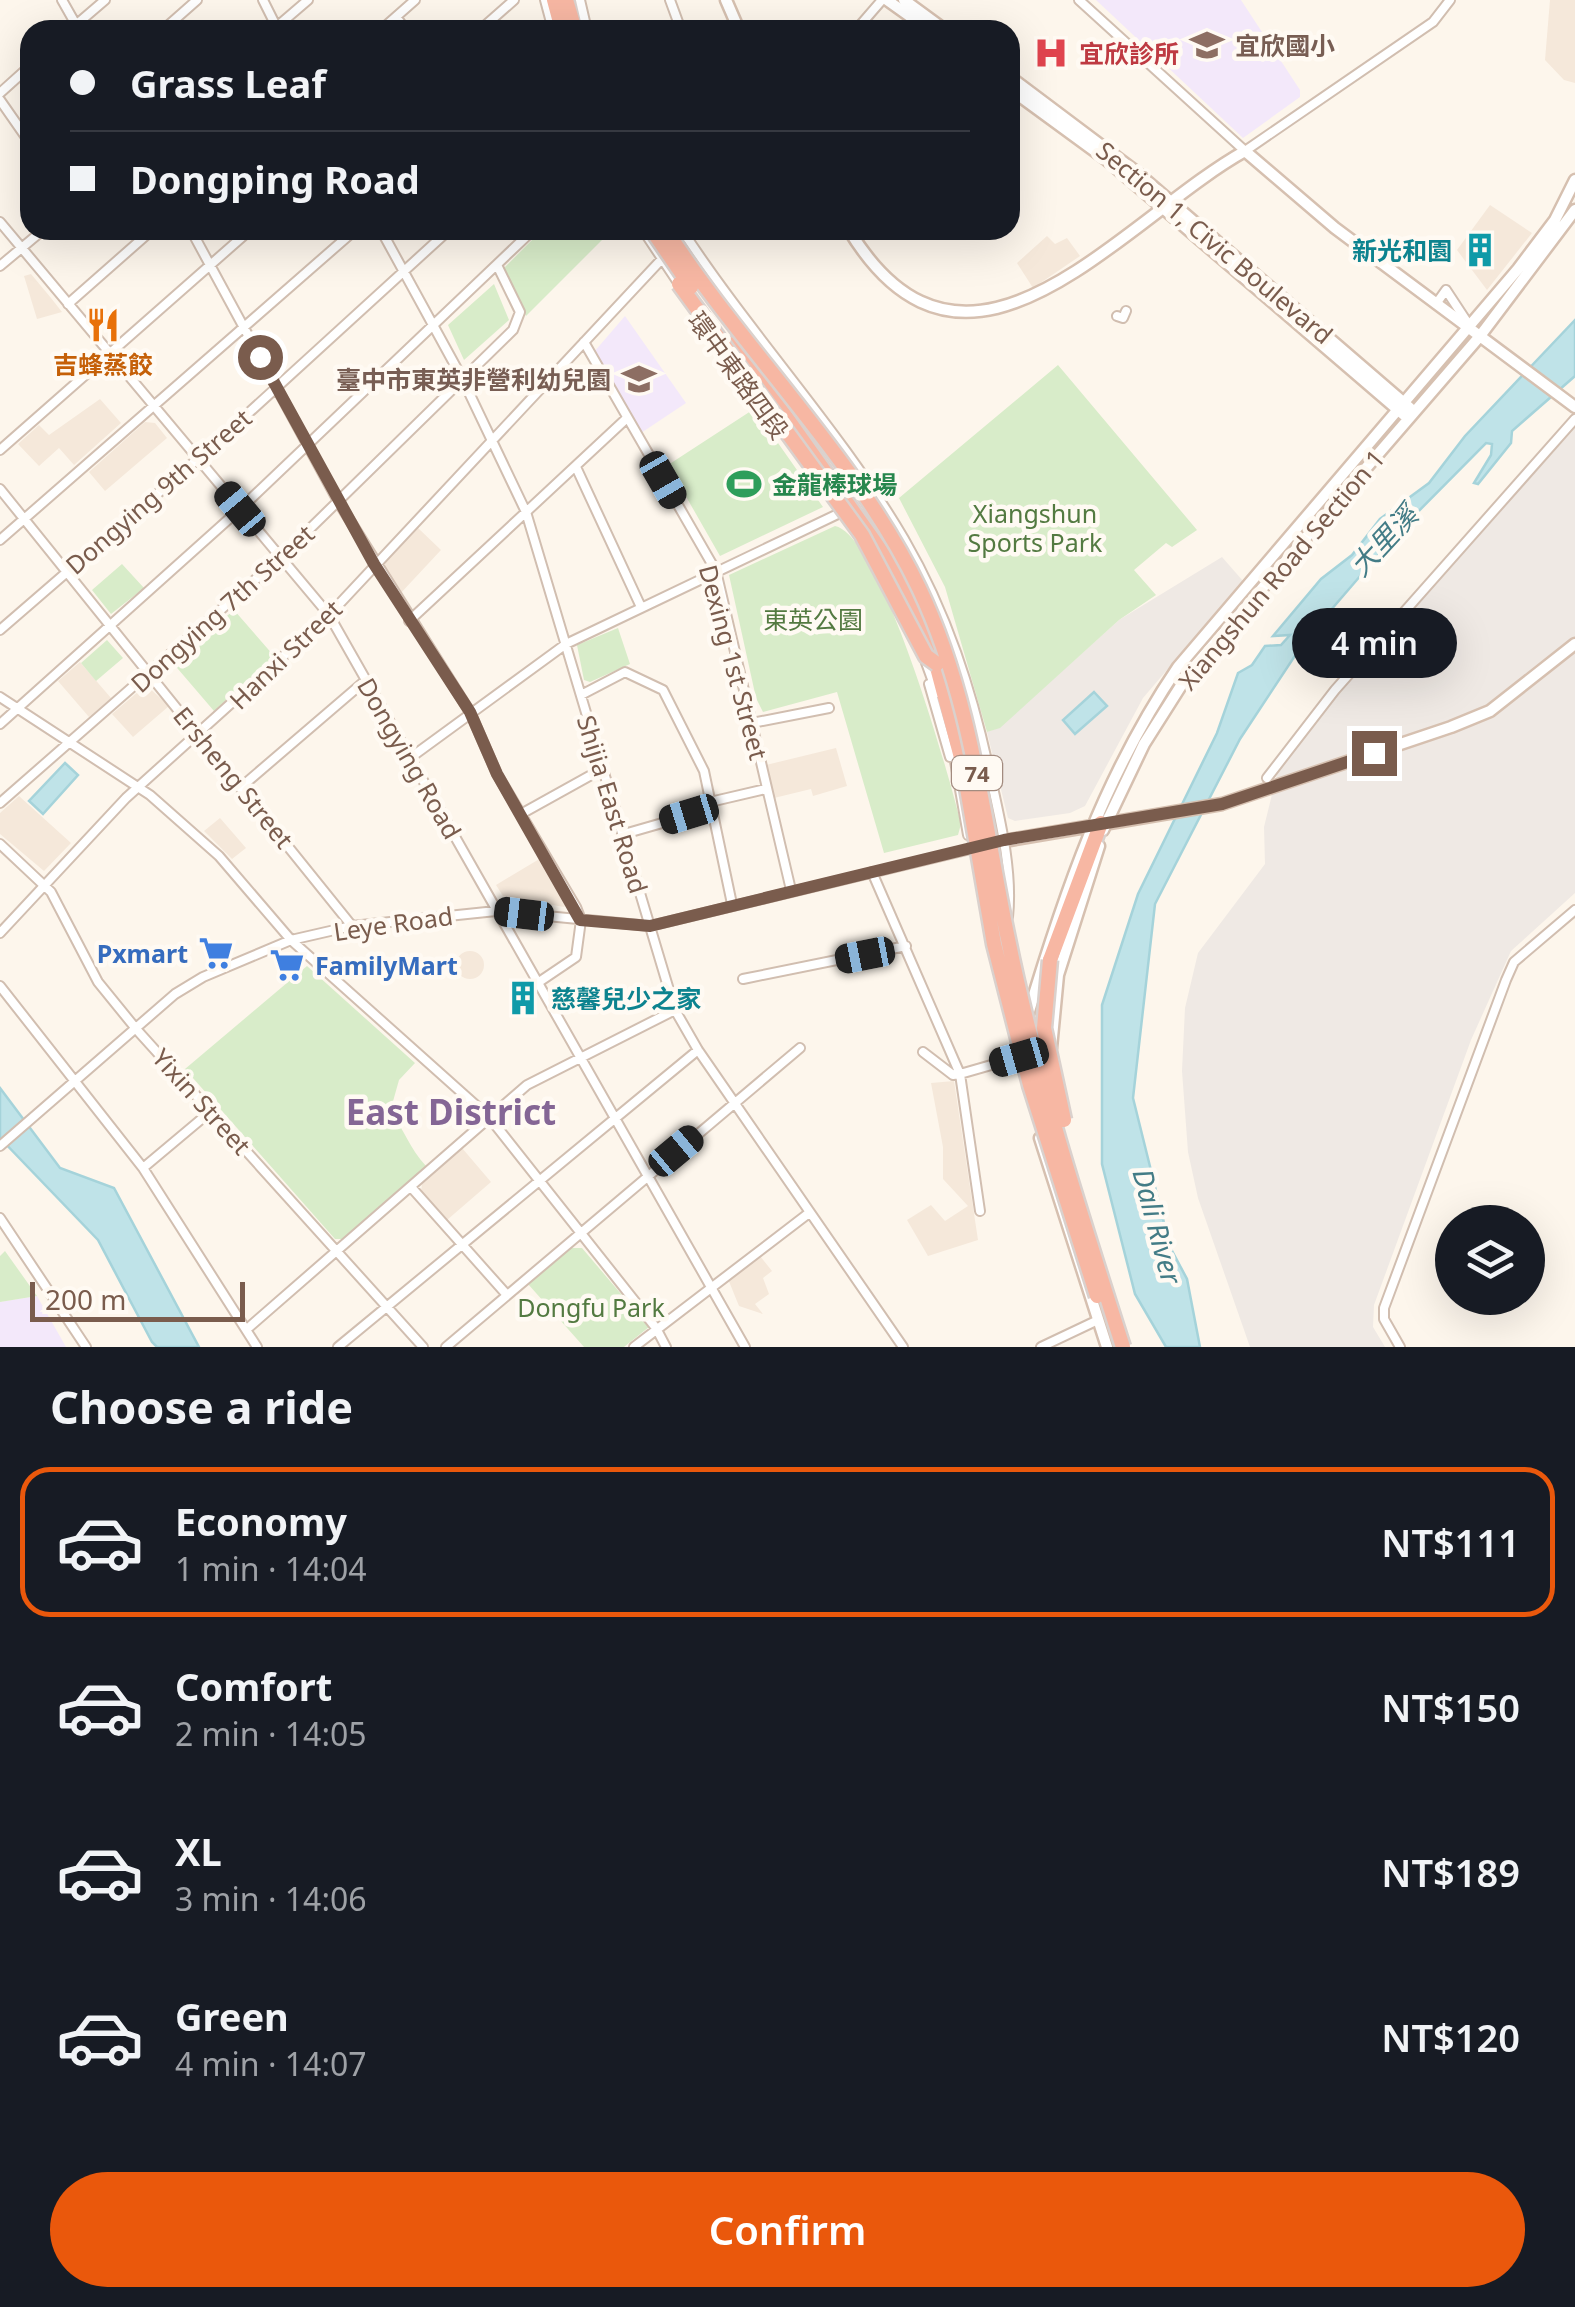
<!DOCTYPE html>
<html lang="en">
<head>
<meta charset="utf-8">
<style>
	body { margin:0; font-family:"Noto Sans","Noto Sans TC",sans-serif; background:#20242c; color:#f1f3f6; height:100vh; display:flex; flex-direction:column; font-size:38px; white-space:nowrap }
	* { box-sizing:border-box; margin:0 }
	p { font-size:32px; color:#9ea1a6 }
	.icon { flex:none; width:55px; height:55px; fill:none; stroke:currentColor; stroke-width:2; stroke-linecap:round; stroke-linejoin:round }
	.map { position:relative; height:1347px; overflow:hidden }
	.drawer { display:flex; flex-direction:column; background:#171b24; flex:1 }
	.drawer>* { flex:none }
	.top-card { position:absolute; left:20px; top:20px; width:1000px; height:220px; border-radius:30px; box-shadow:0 10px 40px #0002; display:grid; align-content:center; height:220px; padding:0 50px; background:#171b24 }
	.buttons { position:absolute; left:1435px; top:1205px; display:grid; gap:20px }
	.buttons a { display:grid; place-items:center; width:110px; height:110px; border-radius:50%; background:#171b24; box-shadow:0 10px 40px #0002; font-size:50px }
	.scale { position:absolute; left:30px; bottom:25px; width:215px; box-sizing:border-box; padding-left:10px; border:5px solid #7a5c4d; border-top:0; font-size:28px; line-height:35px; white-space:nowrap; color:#7a5c4d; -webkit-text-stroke:8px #fffaf3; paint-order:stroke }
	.end { position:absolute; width:45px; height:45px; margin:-22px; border:12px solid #7a5c4d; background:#fff; box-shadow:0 0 0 5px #fff }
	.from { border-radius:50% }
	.bubble { position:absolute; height:70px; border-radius:35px; background:#171b24; box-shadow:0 10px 40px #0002; font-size:32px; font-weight:600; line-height:70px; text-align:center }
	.car { position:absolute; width:30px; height:60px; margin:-30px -15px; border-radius:12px; box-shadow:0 0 8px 2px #0007; background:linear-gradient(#222 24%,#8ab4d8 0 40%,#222 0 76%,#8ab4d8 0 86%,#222 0) }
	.top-card b { display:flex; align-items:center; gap:35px; height:95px; font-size:38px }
	.top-card b+b { border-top:2px solid #363941 }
	.top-card i { width:25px; height:25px; background:#f1f3f6 }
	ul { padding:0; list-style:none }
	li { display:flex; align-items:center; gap:30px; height:150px; margin:0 20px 15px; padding:0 30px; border:5px solid transparent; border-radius:30px }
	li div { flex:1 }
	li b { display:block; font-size:38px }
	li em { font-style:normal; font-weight:600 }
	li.current { border-color:#ea580c }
	li>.icon { width:90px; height:90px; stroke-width:1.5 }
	h2 { padding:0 50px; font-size:45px; line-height:120px }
	.primary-button { display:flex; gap:20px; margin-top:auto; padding:20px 50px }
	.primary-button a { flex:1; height:115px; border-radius:60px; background:#ea580c; color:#fff; font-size:40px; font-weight:600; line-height:115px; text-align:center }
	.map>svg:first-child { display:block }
</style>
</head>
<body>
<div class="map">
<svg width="1575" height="1347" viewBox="0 0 1575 1347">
	<rect width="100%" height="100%" fill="#fdf6ec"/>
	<path fill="#f5e8da" d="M1550 0H1575V83L1564 80 1545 60Z
		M1490 205 1532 233 1487 290 1457 250Z
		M1047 236 1055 244 1067 238 1080 256 1033 288 1017 263Z
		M31 274 51 298 62 312 37 319 24 276Z
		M100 399 121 423 74 465 59 448 39 466 18 444 39 425 49 435Z
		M145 422 155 423 167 438 105 491 89 472Z
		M418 528 441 550 399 595 383 565Z
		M80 662 111 698 89 717 58 681Z
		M146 685 169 706 133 737 112 714Z
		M836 748 847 786 813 796 811 789 774 798 766 765Z
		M19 796 71 843 44 871 0 834V813Z
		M220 818 246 848 232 859 204 831Z
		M541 858 568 902 564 907 503 896 496 885Z
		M456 965a14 14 0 1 1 28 0a14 14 0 1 1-28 0Z
		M954 1081 978 1240 928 1256 907 1220 931 1205 945 1221 968 1206 943 1179V1147L931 1083Z
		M462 1148 491 1182 447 1220 421 1192 422 1184Z
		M760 1256 772 1271 763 1278 769 1294 755 1304 763 1314 739 1306 728 1279Z"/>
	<path fill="#efe9e4" d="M1575 428V893L1511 951 1471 1040 1374 1305 1373 1327 1385 1347H1250L1198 1198 1188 1152 1182 1071 1185 1008 1198 953 1265 864 1264 827 1279 766 1376 650Z
		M1222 557 1243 581 1143 698 1085 806 1070 813 1015 821 1008 818 987 732 1000 727 1119 620Z"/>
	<path fill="#f3e8fa" d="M1096 0H1241L1300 90V97L1243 138Z
		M625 316 686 403 638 435 594 352Z
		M37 1296 66 1347H0V1302Z"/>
	<path fill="#d8ecc9" d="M542 230H612L526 316 504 268Z
		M494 284 509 320 464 360 448 325Z
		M1058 365 1197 530 1172 547 1166 543 1134 570 1156 595 1119 620 1000 728 987 732 945 587 899 498Z
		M754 409 823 507 720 556 668 465Z
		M835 526C882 536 949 775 961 824L958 835 884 853 837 692 763 712 756 698 729 575Z
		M122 564 144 588 111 614 92 590Z
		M234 610 274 656 214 711 172 662Z
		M618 628 630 664 590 682 584 680 577 645Z
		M107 640 123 658 96 681 81 663Z
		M307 966 415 1063 399 1080 390 1112C405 1130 409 1148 426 1166L342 1239H335L185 1069Z
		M571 1248H582L649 1327 624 1347H584L528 1284Z
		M5 1251 37 1296 0 1302V1256Z"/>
	<path fill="#bfe3e8" stroke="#a5d3da" stroke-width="2.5" d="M1575 320V376L1512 431 1511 443 1478 484 1474 483 1491 455 1492 444 1486 443 1398 532 1306 639 1240 739 1155 904 1133 1098 1170 1247 1187 1279 1200 1347H1166L1135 1294 1102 1164V1005L1138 894 1217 733 1238 673 1252 665 1265 646 1281 645 1290 635 1273 636 1321 579 1352 555 1380 519 1429 483 1465 436Z
		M1094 692 1107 706 1075 734 1063 720Z
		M65 763 78 775 43 814 29 801Z
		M0 1088 60 1168 114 1188 199 1347H157L152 1342 98 1240 0 1138Z"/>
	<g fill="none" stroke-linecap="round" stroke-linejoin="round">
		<g stroke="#d1beb0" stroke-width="12">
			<path id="street" d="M62 0 79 30
				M263 0 278 30
				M545 0 553 30
				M580 0 587 30
				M670 0 681 30
				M1079 0 1245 151 1433 22 1450 0
				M396 17 406 30
				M70 30 105 0
				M163 30 197 0
				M273 30 308 0
				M381 30 415 0
				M480 30 514 0
				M856 30 882 0
				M0 93 30 66
				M0 100 30 143
				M0 222 329 615 745 1347
				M191 230 339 503 470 712 497 774 576 907 581 920 576 957 539 982
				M381 230 462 378 526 512 675 1010 698 1050 903 1347
				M643 230 679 284
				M682 230C751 336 840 430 904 539 947 613 972 691 990 774 1000 819 1013 871 1008 917
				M0 266 43 230
				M68 304 152 230
				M1436 304 1446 290 1471 328
				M1117 316 1123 318 1126 311
				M584 342 716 571 791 890
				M0 450 250 230
				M576 467 641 607
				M0 489 352 926
				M0 540 355 230
				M409 621 627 418
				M0 630 208 450 449 230
				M925 660 937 693
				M929 684 950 757
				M581 695 625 672 663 690 704 771 732 904
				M0 697 150 795 219 856 291 940 489 1117 656 1328 666 1347
				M752 723 829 708
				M0 724 240 509 533 230
				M953 750 968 835
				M410 758 566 644 842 512
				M1267 778 1335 690 1575 419
				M240 788 366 680
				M0 803 281 557 513 330 520 312 497 265
				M521 814 602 769
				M624 834 704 811 710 802 766 789
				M0 844 51 892 98 982 137 1030 423 1347
				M872 872 960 1074 1019 1057
				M0 933 126 798 329 615 689 230
				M743 979 906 946
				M0 986 143 1168 257 1347
				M923 1052 953 1075 960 1074 980 1211
				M0 1146 175 994 203 977 291 940 352 926 496 911 650 926 1004 841
				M143 1168 211 1111
				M411 1187 507 1295
				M0 1218 86 1347
				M247 1329 527 1085 675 1010
				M338 1347 698 1050
				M446 1347 800 1048
				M634 1347 809 1213
				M1041 1347 1098 1320
				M1400 1347 1384 1319V1308L1506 980 1514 962 1575 910"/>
		</g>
		<g stroke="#d6c0b0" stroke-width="15">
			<path id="secondary" d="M726 0 739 30
				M887 0 929 30
				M904 0 945 30
				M1010 77 1135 171 1410 408
				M1010 89 1107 160 1404 415
				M849 230C967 424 1120 221 1245 151L1335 228 1575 407
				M1103 830 1144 744 1189 673 1480 336 1575 210
				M1004 841 1222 804 1451 727 1490 711 1575 644
				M1027 1018C1064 894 1104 776 1178 667L1518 269 1555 220 1575 180
				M1051 1048 1058 975 1099 846
				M1040 1138 1107 1347"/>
		</g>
		<g stroke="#dad1cd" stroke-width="19">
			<path id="highway" d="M554 0 562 30
				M566 0 575 30
				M734 344 896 572 935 660 963 765
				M1050 960 1101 823"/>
		</g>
		<use href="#street" stroke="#fff" stroke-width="8"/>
		<use href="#secondary" stroke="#fff" stroke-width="10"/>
		<use href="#highway" stroke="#f7b7a3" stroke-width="14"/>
		<g stroke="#dad1cd" stroke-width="19" stroke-linecap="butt">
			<path id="highway-bridge" d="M652 230 691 287
				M666 230C743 350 858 460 919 588 972 699 983 821 1008 939 1036 1077 1080 1213 1123 1347
				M679 284 862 535 926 656 937 664
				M963 765 994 944 1030 1085 1097 1296
				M1050 960 1044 1028 1064 1120"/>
		</g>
		<use href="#highway-bridge" stroke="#f7b7a3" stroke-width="14"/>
	</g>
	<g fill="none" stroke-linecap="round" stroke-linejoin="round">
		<path stroke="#7a5c4d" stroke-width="12" d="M260 357 374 564 470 712 497 774 580 920 650 926 1004 840 1222 804 1374 753"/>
	</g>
	<defs>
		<g id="school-bare" transform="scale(2.7)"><path d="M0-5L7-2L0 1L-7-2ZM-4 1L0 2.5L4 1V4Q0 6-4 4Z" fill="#8d6e63" stroke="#fffaf3" stroke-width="2.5" paint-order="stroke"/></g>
		<g id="hospital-bare" transform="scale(2.7)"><path d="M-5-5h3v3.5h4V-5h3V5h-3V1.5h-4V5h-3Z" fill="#e0444e" stroke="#fffaf3" stroke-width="2.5" paint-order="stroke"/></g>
		<g id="building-bare" transform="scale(2.7)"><path d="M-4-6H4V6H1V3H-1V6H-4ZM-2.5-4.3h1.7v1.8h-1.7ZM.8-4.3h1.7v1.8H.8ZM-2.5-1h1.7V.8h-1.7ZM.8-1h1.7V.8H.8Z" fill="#0f9aa8" stroke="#fffaf3" stroke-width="2.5" paint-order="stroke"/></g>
		<g id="restaurant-bare" transform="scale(2.7)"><path d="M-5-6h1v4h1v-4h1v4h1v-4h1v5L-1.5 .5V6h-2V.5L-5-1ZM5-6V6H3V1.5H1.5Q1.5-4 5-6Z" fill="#e8710a" stroke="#fffaf3" stroke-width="2.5" paint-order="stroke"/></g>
		<g id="stadium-bare" transform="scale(2.7)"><path d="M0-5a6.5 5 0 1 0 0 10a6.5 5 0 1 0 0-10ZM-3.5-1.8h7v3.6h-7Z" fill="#2e9e5b" stroke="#fffaf3" stroke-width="2.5" paint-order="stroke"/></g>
		<g id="supermarket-bare" transform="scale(2.7)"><path d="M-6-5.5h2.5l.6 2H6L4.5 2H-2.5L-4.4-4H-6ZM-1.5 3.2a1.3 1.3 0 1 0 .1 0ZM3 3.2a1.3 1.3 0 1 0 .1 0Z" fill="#3f7fe0" stroke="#fffaf3" stroke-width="2.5" paint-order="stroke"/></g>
	</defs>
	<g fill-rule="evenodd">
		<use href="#school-bare" x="1207" y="45"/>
		<use href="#hospital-bare" x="1051" y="53"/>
		<use href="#building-bare" x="1480" y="250"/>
		<use href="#restaurant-bare" x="103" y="325"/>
		<use href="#school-bare" x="639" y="379"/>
		<use href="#stadium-bare" x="744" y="484"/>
		<use href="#supermarket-bare" x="216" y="953"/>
		<use href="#supermarket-bare" x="287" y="965"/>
		<use href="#building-bare" x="523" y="998"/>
	</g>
	<g text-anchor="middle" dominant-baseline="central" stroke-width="9" stroke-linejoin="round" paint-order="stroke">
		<rect fill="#fffaf3" stroke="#a28b7f" stroke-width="2.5" x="952" y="756" width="50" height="34" rx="8"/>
		<g font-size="22" font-weight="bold" fill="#7a5c4d">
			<text x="977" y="773">74</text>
		</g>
		<g font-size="25" font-weight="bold" fill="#785e54" stroke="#fffaf3" text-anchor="start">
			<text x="1235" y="45">宜欣國小</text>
			<text x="611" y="379" text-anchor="end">臺中市東英非營利幼兒園</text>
		</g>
		<g font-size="25" font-weight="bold" fill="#be3a42" stroke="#fffaf3" text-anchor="start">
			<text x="1079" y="53">宜欣診所</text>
		</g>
		<g font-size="25" fill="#7a5c4d" stroke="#fffaf3">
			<text transform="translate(1215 242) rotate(40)">Section 1, Civic Boulevard</text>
			<text transform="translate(739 375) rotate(54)">環中東路四段</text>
			<text transform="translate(158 491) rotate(-41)">Dongying 9th Street</text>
			<text transform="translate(1281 569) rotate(-50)">Xiangshun Road Section 1</text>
			<text transform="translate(222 608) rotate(-42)">Dongying 7th Street</text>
			<text transform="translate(285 654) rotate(-44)">Hanxi Street</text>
			<text transform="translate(734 662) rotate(75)">Dexing 1st Street</text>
			<text transform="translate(410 758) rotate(60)">Dongying Road</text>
			<text transform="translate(234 777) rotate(51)">Ersheng Street</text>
			<text transform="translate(613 804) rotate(73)">Shijia East Road</text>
			<text transform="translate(393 923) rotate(-8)">Leye Road</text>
			<text transform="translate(202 1101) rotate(48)">Yixin Street</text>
		</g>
		<g font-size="25" font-weight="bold" fill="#0d838f" stroke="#fffaf3" text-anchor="end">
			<text x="1452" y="250">新光和園</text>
			<text x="551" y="998" text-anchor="start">慈馨兒少之家</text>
		</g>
		<g font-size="25" font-weight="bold" fill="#c56008" stroke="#fffaf3">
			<text x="103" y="364">吉蜂蒸餃</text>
		</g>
		<g font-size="25" font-weight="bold" fill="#27864d" stroke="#fffaf3" text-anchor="start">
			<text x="772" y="484">金龍棒球場</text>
		</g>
		<g font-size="25" fill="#537a41" stroke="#fffaf3">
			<text x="1035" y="513">Xiangshun<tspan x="1035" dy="29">Sports Park</tspan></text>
			<text x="813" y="619">東英公園</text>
			<text x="591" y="1307">Dongfu Park</text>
		</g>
		<g font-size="25" font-weight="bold" fill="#366cbe" stroke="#fffaf3" text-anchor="end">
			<text x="188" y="953">Pxmart</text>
			<text x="315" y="965" text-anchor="start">FamilyMart</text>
		</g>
		<g font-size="28" font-style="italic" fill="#437c86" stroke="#fffaf3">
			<text transform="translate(1383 540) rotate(-47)">大里溪</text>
			<text transform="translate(1158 1226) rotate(75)">Dali River</text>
		</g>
		<g font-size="35" font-weight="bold" fill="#846695" stroke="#fffaf3">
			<text x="451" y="1111">East District</text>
		</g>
	</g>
</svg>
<div class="buttons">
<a><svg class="icon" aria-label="layers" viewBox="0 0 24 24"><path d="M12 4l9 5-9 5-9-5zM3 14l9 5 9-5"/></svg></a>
</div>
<div class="scale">200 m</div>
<i class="end from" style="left:260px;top:357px"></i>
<i class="end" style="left:1374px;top:753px"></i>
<div class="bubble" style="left:1292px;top:608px;width:165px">4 min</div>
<i class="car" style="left:663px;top:480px;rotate:150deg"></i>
<i class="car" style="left:240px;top:509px;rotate:320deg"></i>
<i class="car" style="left:689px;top:814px;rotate:253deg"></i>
<i class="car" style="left:524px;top:914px;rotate:277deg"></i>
<i class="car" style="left:865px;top:955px;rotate:259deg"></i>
<i class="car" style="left:1019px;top:1057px;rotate:254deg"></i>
<i class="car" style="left:676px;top:1151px;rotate:50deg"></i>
<div class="top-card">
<b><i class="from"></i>Grass Leaf</b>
<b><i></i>Dongping Road</b>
</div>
</div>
<section class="drawer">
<h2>Choose a ride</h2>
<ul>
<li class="current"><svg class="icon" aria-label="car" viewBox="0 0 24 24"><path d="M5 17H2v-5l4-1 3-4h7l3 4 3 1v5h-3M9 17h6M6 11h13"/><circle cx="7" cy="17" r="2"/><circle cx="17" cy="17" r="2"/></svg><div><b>Economy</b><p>1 min · 14:04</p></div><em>NT$111</em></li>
<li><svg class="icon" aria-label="car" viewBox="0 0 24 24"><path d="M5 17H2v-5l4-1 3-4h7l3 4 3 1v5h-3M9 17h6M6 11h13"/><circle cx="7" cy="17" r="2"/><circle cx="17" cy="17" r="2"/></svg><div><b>Comfort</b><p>2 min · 14:05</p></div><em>NT$150</em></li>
<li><svg class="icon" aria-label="car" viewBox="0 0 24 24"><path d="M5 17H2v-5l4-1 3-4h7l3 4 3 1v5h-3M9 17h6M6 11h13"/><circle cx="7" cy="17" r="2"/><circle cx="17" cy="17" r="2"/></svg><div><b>XL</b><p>3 min · 14:06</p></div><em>NT$189</em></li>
<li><svg class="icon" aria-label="car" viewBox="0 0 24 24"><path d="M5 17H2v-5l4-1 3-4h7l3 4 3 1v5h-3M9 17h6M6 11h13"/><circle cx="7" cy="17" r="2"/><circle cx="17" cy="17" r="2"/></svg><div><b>Green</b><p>4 min · 14:07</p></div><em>NT$120</em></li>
</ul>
<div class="primary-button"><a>Confirm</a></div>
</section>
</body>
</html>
